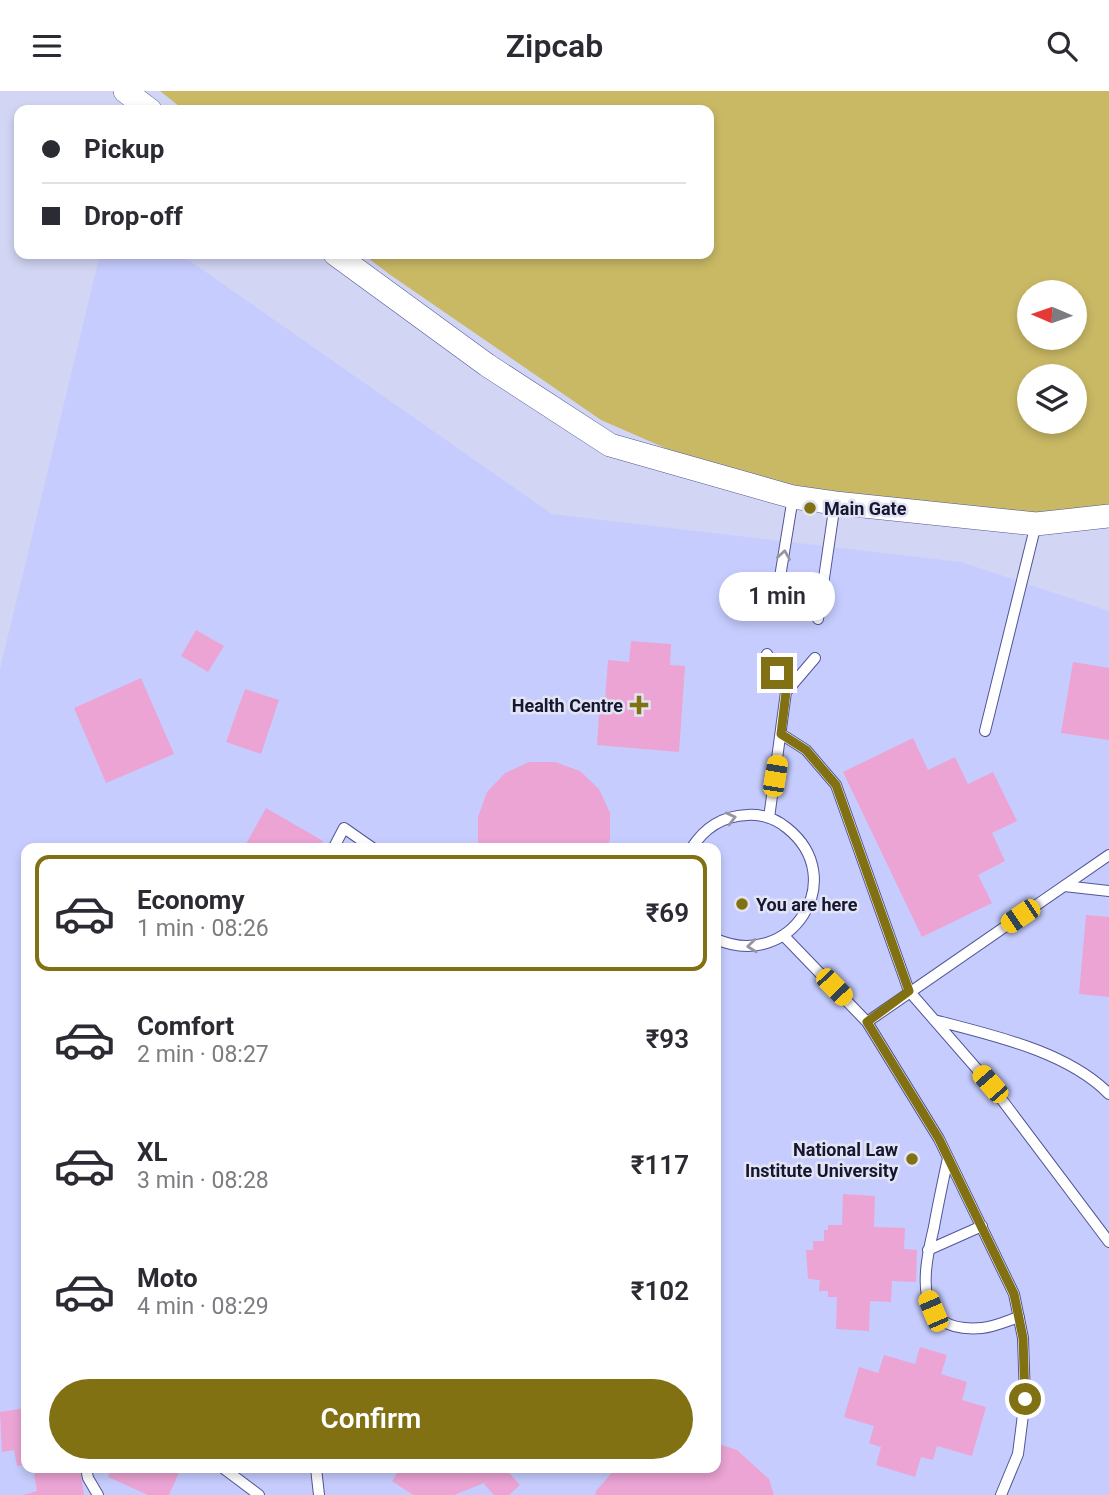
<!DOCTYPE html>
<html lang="en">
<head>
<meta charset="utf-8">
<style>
	body { margin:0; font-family:Roboto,sans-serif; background:#f2f2f3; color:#2b2b33; height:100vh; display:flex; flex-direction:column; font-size:26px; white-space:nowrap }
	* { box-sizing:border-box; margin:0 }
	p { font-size:23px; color:#7c7c81 }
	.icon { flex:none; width:38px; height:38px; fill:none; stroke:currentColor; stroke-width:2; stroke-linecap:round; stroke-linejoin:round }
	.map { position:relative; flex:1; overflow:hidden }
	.panel { position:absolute; left:21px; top:752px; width:700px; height:630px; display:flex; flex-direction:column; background:#fff; border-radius:14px; box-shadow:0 4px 10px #0003 }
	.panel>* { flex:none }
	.guide { position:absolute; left:14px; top:14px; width:700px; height:154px; border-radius:14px; box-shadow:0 4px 10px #0003; display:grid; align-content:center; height:154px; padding:0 28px; background:#fff }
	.needle { width:46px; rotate:272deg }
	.tools { position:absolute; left:1017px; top:189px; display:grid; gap:14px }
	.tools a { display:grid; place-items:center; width:70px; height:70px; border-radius:50%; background:#fff; box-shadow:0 4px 10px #0003; font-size:35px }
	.end { position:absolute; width:32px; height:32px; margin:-16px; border:9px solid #817112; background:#fff; box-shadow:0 0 0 4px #fff }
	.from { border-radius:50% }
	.bubble { position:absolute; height:49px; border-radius:24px; background:#fff; box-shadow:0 4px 10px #0003; font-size:23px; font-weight:600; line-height:49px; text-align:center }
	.car { position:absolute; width:21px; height:42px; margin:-21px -10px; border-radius:9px; box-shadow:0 0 5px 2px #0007; background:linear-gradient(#f5c518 24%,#345 0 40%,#f5c518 0 76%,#345 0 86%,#f5c518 0) }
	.guide b { display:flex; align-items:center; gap:24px; height:66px; font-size:26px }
	.guide b+b { border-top:2px solid #e1e1e2 }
	.guide i { width:18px; height:18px; background:#2b2b33 }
	ul { padding:12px 0 0; list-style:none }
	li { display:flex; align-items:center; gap:21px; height:116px; margin:0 14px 10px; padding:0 14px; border:4px solid transparent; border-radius:14px }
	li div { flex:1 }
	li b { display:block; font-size:26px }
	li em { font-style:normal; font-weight:600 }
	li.on { border-color:#817112 }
	li>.icon { width:63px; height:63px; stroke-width:1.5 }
	.action { display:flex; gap:14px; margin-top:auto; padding:14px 28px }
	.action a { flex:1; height:80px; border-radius:42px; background:#817112; color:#fff; font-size:28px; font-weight:600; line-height:80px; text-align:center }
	header { display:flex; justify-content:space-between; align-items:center; height:91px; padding:0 28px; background:#fff; font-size:32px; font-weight:600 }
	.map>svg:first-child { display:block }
</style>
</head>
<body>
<header><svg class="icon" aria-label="menu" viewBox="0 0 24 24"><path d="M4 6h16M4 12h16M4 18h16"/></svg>Zipcab<svg class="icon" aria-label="search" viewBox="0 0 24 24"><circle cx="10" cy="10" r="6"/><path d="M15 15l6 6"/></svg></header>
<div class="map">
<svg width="1109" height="1404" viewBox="0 0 1109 1404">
	<rect width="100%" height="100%" fill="#d2d6f4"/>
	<path fill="#c6cdfe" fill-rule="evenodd" d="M100 163H180L552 423 961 471 1109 520V1404H0V578ZM26 758H716V1377H26Z"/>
	<path fill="#c9b965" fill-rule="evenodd" d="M160 0H1109V429L770 403 601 329 389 183 363 163H709V19H184ZM1029 201H1074V247H1029ZM1029 285H1074V331H1029Z"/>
	<path fill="#eba4d4" d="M196 539 224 555 208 581 181 565Z
		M631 550 671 553 670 574 685 575 679 661 597 654 599 623H604L608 569 629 571Z
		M1073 571 1109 577V649L1061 642Z
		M141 587 174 663 106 692 74 617Z
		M245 598 279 609 261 663 226 651Z
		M913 647 928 679 955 666 968 693 993 681 1017 730 992 742 1005 770 978 784 992 812 922 846 843 681Z
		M529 671H555L580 680 599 698 610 722V748L607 758H481L478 752V726L487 701 505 682Z
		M266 717 323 750 319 758H255L246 753Z
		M1086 824 1109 826V906L1079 903Z
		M843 1103 875 1105 874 1136 905 1137 904 1158 917 1159 916 1191 892 1190 891 1211 870 1210 869 1240 836 1238 837 1206H828V1200H819L820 1189 808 1188 806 1159H813V1150H824V1139H828V1134H842Z
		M920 1256 947 1264 941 1283 967 1291 962 1309 986 1316 972 1365 937 1355 933 1369 921 1366 915 1386 876 1374 881 1356 869 1352 874 1335 844 1326 859 1276 878 1282 884 1264 915 1273Z
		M26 1317V1374L17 1375 14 1359 2 1361 0 1321Z
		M716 1352 737 1359 769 1388 774 1404H595L596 1400 616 1377H716Z
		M33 1377H80L84 1404H23L37 1400Z
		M112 1377H181L169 1404H148L108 1386Z
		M400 1377H505L520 1394 509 1404H494L484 1393 487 1391 454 1404H413L392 1390Z"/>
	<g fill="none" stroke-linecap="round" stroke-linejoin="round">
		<g stroke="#515596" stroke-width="12">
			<path id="service" d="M774 523 793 406
				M818 528 835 412
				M767 563 786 601
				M985 640 1036 433
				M781 643 806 659 836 694 909 900 990 993 1109 1151
				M769 727 786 601 815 567
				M333 758 344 737 374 758
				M691 758C704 737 723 725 747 724 762 723 776 728 787 737 851 788 790 881 716 848
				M1064 795 1109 800
				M784 845 867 931 939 1048 1014 1203 1023 1247 1025 1308 1018 1363 1001 1404
				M934 929C991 944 1067 960 1109 1003
				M867 931 1109 764
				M948 1067C943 1090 938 1113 934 1136 923 1182 911 1243 982 1237 994 1236 1007 1230 1019 1226
				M928 1159 982 1135
				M86 1377 88 1387 98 1404
				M223 1377 259 1404
				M316 1377 319 1404"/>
		</g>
		<g stroke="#515596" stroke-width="24">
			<path id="minor" d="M125 0 150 19
				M335 163 487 274 610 354 793 406 835 412 1036 433 1109 425"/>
		</g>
		<use href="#service" stroke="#fff" stroke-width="10"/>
		<use href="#minor" stroke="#fff" stroke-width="23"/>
	</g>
	<defs><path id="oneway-chevron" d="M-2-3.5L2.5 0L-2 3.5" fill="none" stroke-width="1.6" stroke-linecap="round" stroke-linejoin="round" transform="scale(1.75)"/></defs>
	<g stroke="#9696a2">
		<use href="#oneway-chevron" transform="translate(784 464) rotate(-81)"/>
		<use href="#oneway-chevron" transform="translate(731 727) rotate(-14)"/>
		<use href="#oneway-chevron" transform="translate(752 855) rotate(174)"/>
	</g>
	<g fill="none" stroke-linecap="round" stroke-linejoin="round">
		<path stroke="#817112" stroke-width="9" d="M777 582 786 601 781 643 806 659 836 694 909 900 867 931 939 1048 1014 1203 1023 1247 1025 1308"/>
	</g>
	<g fill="#817112" stroke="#e2e4f3" stroke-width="2.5">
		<circle cx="810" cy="417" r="7"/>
		<path d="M635.5 603.5h7v7h7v7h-7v7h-7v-7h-7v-7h7z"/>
		<circle cx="742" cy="813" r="7"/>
		<circle cx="912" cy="1068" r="7"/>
	</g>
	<g text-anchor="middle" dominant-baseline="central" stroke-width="5" stroke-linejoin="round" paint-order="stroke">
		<g font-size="18" font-weight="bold" fill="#151631" stroke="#e2e4f3" text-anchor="start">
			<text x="824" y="417">Main Gate</text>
			<text x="623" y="614" text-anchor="end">Health Centre</text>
			<text x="756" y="813">You are here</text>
			<text x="898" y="1058" text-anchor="end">National Law<tspan x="898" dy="21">Institute University</tspan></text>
		</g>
	</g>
</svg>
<div class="tools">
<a><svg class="needle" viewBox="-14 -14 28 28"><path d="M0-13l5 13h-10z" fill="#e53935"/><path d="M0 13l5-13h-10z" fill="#7c7c81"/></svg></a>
<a><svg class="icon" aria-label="layers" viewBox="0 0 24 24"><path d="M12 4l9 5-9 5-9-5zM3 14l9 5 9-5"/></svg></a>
</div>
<i class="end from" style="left:1025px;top:1308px"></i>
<i class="end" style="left:777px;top:582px"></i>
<div class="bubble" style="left:719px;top:481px;width:116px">1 min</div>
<i class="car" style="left:775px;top:685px;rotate:9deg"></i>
<i class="car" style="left:1020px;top:825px;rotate:236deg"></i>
<i class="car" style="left:834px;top:896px;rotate:136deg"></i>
<i class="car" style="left:990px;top:993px;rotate:319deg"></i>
<i class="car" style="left:933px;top:1220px;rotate:337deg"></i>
<div class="guide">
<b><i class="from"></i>Pickup</b>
<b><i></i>Drop-off</b>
</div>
<section class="panel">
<ul>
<li class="on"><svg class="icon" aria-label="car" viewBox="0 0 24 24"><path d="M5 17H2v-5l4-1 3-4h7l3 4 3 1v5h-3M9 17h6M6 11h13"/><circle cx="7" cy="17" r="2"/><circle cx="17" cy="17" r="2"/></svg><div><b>Economy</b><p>1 min · 08:26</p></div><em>₹69</em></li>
<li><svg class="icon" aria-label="car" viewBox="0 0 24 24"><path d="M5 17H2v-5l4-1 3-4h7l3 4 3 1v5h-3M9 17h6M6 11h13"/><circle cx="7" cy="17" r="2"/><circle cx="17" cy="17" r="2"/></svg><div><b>Comfort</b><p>2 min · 08:27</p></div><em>₹93</em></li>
<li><svg class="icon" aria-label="car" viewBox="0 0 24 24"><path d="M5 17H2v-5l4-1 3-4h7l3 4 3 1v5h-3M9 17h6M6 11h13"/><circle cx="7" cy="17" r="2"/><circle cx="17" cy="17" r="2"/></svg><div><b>XL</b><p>3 min · 08:28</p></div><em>₹117</em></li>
<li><svg class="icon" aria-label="car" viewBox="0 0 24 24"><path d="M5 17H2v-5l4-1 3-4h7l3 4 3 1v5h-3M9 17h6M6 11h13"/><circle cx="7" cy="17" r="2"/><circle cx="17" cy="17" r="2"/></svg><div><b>Moto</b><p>4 min · 08:29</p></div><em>₹102</em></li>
</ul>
<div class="action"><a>Confirm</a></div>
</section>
</div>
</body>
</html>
